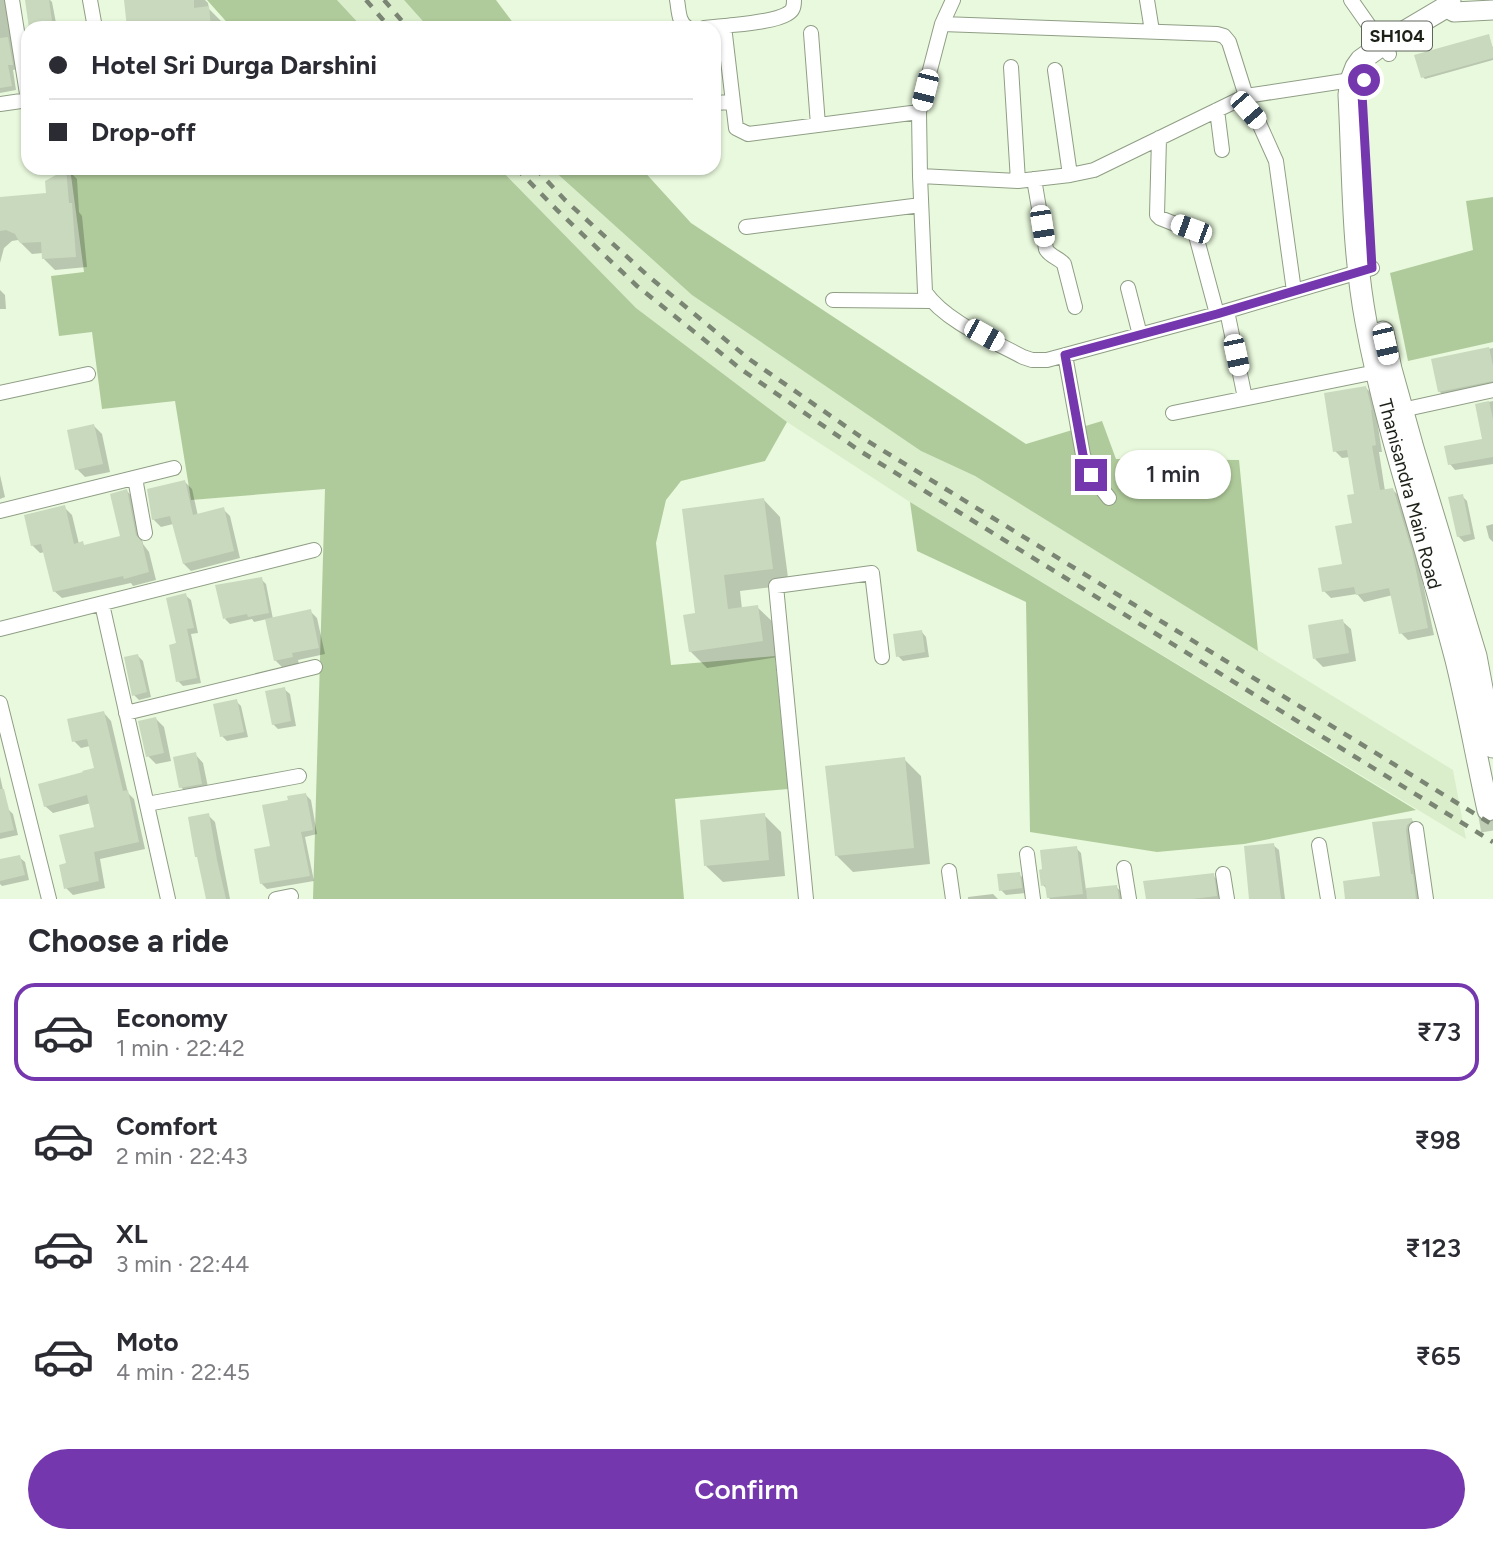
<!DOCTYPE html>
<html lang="en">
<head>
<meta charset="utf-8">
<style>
	body { margin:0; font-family:Figtree,sans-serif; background:#f2f2f3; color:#2b2b33; height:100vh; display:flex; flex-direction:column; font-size:26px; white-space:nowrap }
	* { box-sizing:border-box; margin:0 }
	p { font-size:23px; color:#7c7c81 }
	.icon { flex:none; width:38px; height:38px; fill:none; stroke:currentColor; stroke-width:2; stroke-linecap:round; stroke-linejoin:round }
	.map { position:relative; height:899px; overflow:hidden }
	.side { display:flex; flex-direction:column; background:#fff; flex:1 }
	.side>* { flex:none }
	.hud { position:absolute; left:21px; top:21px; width:700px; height:154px; border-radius:21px; box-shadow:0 2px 5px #0004; display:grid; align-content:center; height:154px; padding:0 28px; background:#fff }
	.end { position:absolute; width:32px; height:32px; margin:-16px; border:9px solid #7437ad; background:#fff; box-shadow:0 0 0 4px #fff }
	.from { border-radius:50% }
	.bubble { position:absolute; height:49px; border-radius:24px; background:#fff; box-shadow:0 2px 5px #0004; font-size:23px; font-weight:600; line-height:49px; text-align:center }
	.car { position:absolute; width:21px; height:42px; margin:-21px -10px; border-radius:9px; box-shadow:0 0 5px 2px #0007; background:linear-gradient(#fff 24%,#345 0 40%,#fff 0 76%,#345 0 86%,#fff 0) }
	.hud b { display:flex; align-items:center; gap:24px; height:66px; font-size:26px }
	.hud b+b { border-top:2px solid #e1e1e2 }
	.hud i { width:18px; height:18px; background:#2b2b33 }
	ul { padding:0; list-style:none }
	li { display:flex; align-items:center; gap:21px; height:98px; margin:0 14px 10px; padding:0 14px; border:4px solid transparent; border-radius:21px }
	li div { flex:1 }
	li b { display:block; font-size:26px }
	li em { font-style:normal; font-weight:600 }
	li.selected { border-color:#7437ad }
	li>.icon { width:63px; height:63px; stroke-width:1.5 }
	h2 { padding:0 28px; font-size:32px; line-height:84px }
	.action { display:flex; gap:14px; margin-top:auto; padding:14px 28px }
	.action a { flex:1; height:80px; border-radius:42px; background:#7437ad; color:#fff; font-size:28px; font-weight:600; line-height:80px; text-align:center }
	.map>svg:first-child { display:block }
</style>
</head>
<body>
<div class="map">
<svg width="1493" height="899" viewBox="0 0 1493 899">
	<rect width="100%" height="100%" fill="#e9f9dd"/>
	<path fill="#daeecc" d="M337 0H404L429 28H363Z
		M499 168H551L921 451 975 476 1453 770 1466 839 910 502 787 422 636 308Z"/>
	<path fill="#b0cb9b" d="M207 0H337L363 28H232Z
		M404 0H496L517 28H429Z
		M70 168H499L636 308 787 422 765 461 681 481 666 500 656 543 671 665 775 656 788 789 675 799 684 899H313L325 489 191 500 175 401 102 409 92 332 59 336 51 276 84 272Z
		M551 168H641L691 223 1026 444 1102 421 1116 459 1239 460 1258 651 975 476 921 451 692 295Z
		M1493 197V342L1408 361 1390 273 1473 250 1466 201Z
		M910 502 1416 810 1244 844 1157 852 1030 832 1026 602 917 551Z"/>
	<path fill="#0003" d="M0 0H7L17 69 13 70 16 90 0 93Z
		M27 0H50L52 2 57 28H31Z
		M126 0H205L208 3 209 9 225 25V28H128Z
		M1488 36 1493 48V60L1425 79 1423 77Z
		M66 168 77 179 79 212 82 216 87 267 55 270 44 259 43 253 32 254 18 240 12 241 4 248 0 263V198L48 195 57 177Z
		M0 290 5 295 6 309H0Z
		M1493 348V387L1445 397 1439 391 1433 360Z
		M1366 388 1373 395 1382 452H1379L1385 491 1393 490 1400 497 1418 560 1434 635 1408 640 1401 633 1393 595 1364 602 1357 594 1331 598 1324 591 1344 565 1354 524 1356 496 1350 457 1342 458 1335 451Z
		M1493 401V466V464L1455 470 1450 464 1484 440 1477 405Z
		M94 426 102 434 110 472 85 477 77 469Z
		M0 475 5 497 0 499Z
		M185 482 192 489 198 516 223 509 230 516 240 558 191 571 184 564 173 524 161 527 154 520 149 491Z
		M127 491 134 499 143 544 149 552 156 580 133 586 131 583 62 598 54 591 45 552 40 553 32 545 64 507 72 515 79 544 85 546 122 537Z
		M1462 496 1467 501 1475 539 1464 542 1458 536Z
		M764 500 780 517 789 585 740 591 742 609 757 607 774 623 778 657 707 668 690 651 697 615Z
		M1493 524V542L1489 538 1486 526Z
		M261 579 266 584 273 619 310 611 317 618 325 654 298 660 299 664 282 667 275 660 267 619 254 622 252 619 230 624 225 619Z
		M185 595 191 600 198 633 191 634 201 683 183 686 178 681V644Z
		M1342 621 1351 629 1356 661 1323 667 1315 659Z
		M921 631 926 637 929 657 903 661 898 656Z
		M138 656 143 661 151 697 139 700 134 695Z
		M284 689 290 694 296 726 278 729 273 724Z
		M236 701 241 706 248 737 227 741 222 736Z
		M104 713 111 721 128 793 134 799 145 849 100 859 105 888 73 895 66 888 68 864 96 828 91 803 53 813 45 806 96 769 90 746 81 748 74 741Z
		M156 719 164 727 171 761 156 764 148 756Z
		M195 754 203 763 209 792 189 796 181 787Z
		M904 759 921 776 930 864 853 872 836 855Z
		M0 776 7 808 13 814 18 835 0 839Z
		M306 795 311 800 317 834 305 837 314 881 267 889 261 883 290 801Z
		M208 815 215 822 230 899H208L199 859Z
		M764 815 781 832 785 876 723 882 706 866Z
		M1411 819 1418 826 1421 899H1347L1382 878 1374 823Z
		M1273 845 1279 850 1285 899H1251Z
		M1076 848 1081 853 1086 890 1116 887 1122 892 1123 899H1050L1048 897V890L1043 885Z
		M19 857 25 862 29 880 2 886 0 884V861Z
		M1019 874 1024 879 1026 893 1006 895 1001 890Z
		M1213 875 1220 883 1223 899H1147Z
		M993 894 998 899H968V897Z"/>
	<path fill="#c9d9be" d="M25 0H49L53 28H29Z
		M124 0H194V8L209 6 211 28H127Z
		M1489 34 1493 49V58L1421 78 1414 55Z
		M8 37 13 65H8L12 86 0 88V38Z
		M64 168H66L69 203H72L76 257 42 259 41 242 20 243 15 234 6 230 0 231V197L46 193 45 181 56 175Z
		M1489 347 1493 366V381L1438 392 1431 359Z
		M1366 386 1372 410H1371L1376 445 1372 446 1380 490 1393 488 1412 551 1428 628 1399 634 1389 588 1356 595 1354 587 1322 592 1318 568 1342 564 1335 526 1352 523 1347 495 1354 494 1347 450 1333 452 1324 393Z
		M1489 401 1493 419V457L1448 465 1444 446 1482 439 1475 404Z
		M94 424 103 464 75 470 67 430Z
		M185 480 193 515 224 507 234 551 183 564 170 516 152 520 147 489Z
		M127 489 136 535 142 542 149 572 124 579 123 576 53 592 41 544 31 546 24 515 65 505 74 544 83 541 84 545 120 536 110 494Z
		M1463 494 1471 534 1457 537 1448 497Z
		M764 498 773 569 724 575 728 609 758 605 763 641 689 652 683 615 695 613 682 509Z
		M262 577 269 613 248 617 247 614 223 619 215 585Z
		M186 593 194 628 187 629 197 678 176 682 169 645 176 643 166 598Z
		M311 609 319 648 292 653 293 657 274 661 265 619Z
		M1343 619 1349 653 1313 659 1308 625Z
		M922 630 925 652 896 657 893 634Z
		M138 654 147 692 132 696 124 657Z
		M285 687 291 721 272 725 265 691Z
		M237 699 244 732 220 737 213 704Z
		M104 711 123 791 128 790 139 842 94 852 99 881 64 889 59 865 66 863 59 835 94 827 87 795 44 807 38 784 83 772 82 771 94 768 87 739 72 742 67 719Z
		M156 717 164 753 146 757 138 721Z
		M196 752 202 784 179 788 173 757Z
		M905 757 914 848 835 856 825 766Z
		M0 789H4L14 830 0 833Z
		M306 793 313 830 301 832 310 876 260 884 254 849 270 846 262 805 288 800 287 796Z
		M209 813 217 860 226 899H206L197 857H195L188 817Z
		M765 813 769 860 704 866 700 820Z
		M1412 818V821L1407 825 1406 830 1411 874H1413L1416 899H1345L1343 881 1380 876 1372 822Z
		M1274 843 1281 899H1249L1244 846Z
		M1077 846 1083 894 1047 898 1045 885 1041 886 1039 870 1042 869 1040 850Z
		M20 855 25 875 0 881V859Z
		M1020 872 1022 888 999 891 997 874Z
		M1214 873 1217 896 1192 899H1146L1143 881Z
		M1117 885 1119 899H1087L1086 888Z"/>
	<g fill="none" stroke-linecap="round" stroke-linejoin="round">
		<path stroke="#c0ceb5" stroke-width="21" stroke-dasharray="21 10" stroke-linecap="butt" d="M1488 810 1493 839"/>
		<g stroke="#8f9e85" stroke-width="16">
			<path id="street" d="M12 0 28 100
				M90 0 95 28
				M677 0C679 10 678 23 688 28
				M1147 0 1152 31
				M1351 0 1389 54
				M942 24 1217 34 1224 36 1229 42 1246 96
				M724 26C740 24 774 22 787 14 793 11 794 7 794 0
				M704 28 724 26 736 128 748 134 919 112 920 176 1018 181 1070 175 1094 170 1246 96 1351 80H1364
				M811 33 818 125
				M1011 67 1018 181
				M1055 70 1070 175
				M1239 100 1258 121 1276 161 1294 291
				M714 103 732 102
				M0 104 28 100
				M1217 110 1222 150
				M919 112 942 24 953 0
				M1159 138 1157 215 1160 218 1195 232 1217 314
				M920 176 925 292C945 321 991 340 1023 357L1032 360H1047L1217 314 1372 268
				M1034 179 1046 249C1049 256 1059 258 1064 264L1075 307
				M746 227 921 205
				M1128 288 1140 335
				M833 300 931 301
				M1227 311 1245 398
				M1065 355 1083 455 1091 475 1109 498
				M0 393 88 374
				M1402 410 1493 390
				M1173 413 1376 372
				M135 478 145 533
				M0 511 174 468
				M102 604 168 899
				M0 629 314 550
				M0 703 49 899
				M126 713 315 667
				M147 804 299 776
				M1416 829 1426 899
				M1319 845 1328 899
				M1027 854 1033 899
				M1124 868 1129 899
				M949 871 953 899
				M1223 874 1227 899
				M276 899 291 896
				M806 899 776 586 872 573 882 657"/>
		</g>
		<g stroke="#8f9e85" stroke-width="21">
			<path id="secondary" d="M1446 7 1454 12 1493 10"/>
		</g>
		<g stroke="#8f9e85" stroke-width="23">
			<path id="primary" d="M1450 0 1446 7 1382 45 1361 60 1356 67 1351 80 1349 95C1353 170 1352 247 1366 322 1387 436 1427 547 1456 660 1468 709 1477 760 1488 810
				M1383 332 1391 369 1413 448 1476 656 1493 747"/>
		</g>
		<use href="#street" stroke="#fff" stroke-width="14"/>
		<use href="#secondary" stroke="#fff" stroke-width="19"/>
		<use href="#primary" stroke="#fff" stroke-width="21"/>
		<path stroke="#7b8573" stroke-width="4.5" stroke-dasharray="9 9" stroke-linecap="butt" d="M366 0 390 28
			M384 0 408 28
			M516 168 557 210 637 286 742 370 860 451 1493 842
			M535 168 565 200 647 275 749 359 861 437 1493 825"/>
	</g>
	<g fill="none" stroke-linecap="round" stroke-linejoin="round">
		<path stroke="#7437ad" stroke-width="9" d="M1091 475 1083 455 1065 355 1217 314 1372 268 1362 94 1364 80"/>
	</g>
	<g text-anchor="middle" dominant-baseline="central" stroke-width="6" stroke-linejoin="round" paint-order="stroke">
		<rect fill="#fff" stroke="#60645d" stroke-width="2" x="1362" y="21.5" width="70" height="29" rx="5"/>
		<g font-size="18" font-weight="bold" fill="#1c2117">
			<text x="1397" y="36">SH104</text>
		</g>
		<g font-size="19" fill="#1c2117" stroke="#fff">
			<text transform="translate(1410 494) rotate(75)">Thanisandra Main Road</text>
		</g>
	</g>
</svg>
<i class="end from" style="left:1364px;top:80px"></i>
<i class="end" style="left:1091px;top:475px"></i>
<div class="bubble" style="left:1115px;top:450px;width:116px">1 min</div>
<i class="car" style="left:925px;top:90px;rotate:194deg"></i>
<i class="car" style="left:1248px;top:110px;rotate:139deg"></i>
<i class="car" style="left:1042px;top:226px;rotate:171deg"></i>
<i class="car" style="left:1191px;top:229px;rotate:290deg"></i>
<i class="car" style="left:984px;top:335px;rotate:119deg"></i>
<i class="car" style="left:1385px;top:344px;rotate:167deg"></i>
<i class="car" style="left:1236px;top:355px;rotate:168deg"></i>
<div class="hud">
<b><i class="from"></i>Hotel Sri Durga Darshini</b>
<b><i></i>Drop-off</b>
</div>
</div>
<section class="side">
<h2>Choose a ride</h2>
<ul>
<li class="selected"><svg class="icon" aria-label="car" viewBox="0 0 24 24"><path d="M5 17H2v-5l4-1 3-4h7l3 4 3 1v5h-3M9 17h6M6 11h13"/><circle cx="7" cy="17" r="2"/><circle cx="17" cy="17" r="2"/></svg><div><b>Economy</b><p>1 min · 22:42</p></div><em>₹73</em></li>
<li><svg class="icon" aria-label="car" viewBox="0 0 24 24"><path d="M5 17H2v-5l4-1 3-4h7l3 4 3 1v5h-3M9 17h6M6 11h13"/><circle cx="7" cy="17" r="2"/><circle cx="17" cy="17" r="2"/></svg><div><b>Comfort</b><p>2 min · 22:43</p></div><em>₹98</em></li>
<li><svg class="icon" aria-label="car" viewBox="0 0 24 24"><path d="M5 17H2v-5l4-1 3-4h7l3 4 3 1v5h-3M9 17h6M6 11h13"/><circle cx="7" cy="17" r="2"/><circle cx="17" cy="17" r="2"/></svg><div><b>XL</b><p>3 min · 22:44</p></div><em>₹123</em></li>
<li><svg class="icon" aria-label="car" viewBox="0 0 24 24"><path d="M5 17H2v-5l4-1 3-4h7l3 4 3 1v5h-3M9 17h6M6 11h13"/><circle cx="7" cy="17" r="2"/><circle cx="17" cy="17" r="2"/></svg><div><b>Moto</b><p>4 min · 22:45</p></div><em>₹65</em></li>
</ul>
<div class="action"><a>Confirm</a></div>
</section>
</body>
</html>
